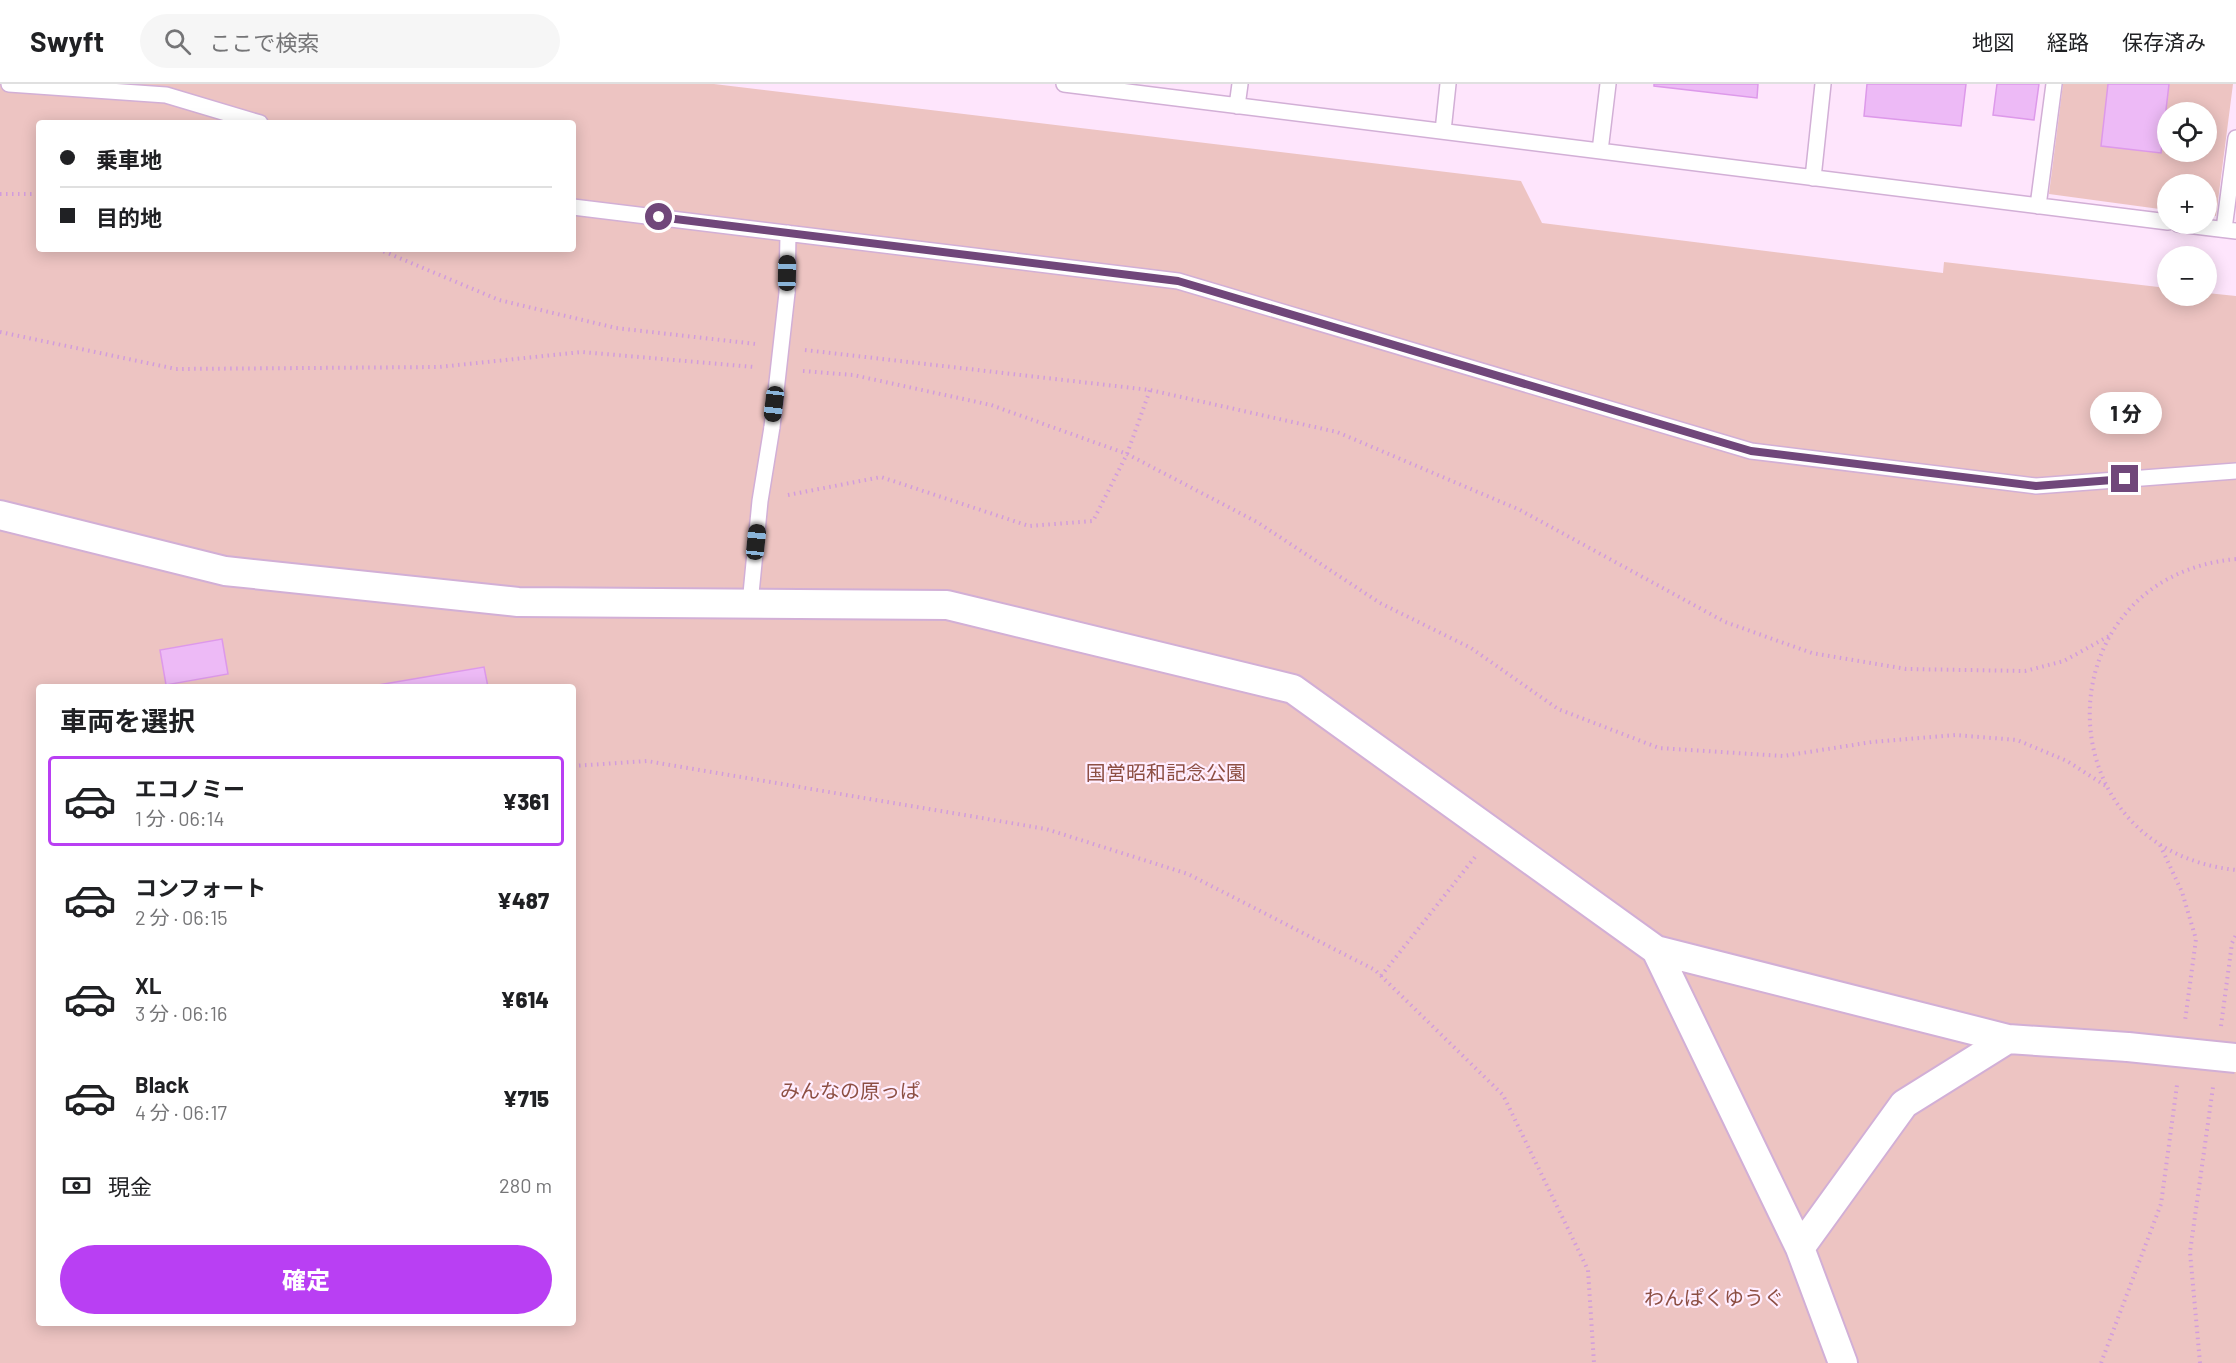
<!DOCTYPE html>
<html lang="ja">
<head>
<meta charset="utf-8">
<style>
	body { margin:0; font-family:Barlow,"Noto Sans JP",sans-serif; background:#f6f6f6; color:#202124; height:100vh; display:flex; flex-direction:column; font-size:22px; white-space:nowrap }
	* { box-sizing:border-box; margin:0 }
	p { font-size:20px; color:#757577 }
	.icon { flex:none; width:33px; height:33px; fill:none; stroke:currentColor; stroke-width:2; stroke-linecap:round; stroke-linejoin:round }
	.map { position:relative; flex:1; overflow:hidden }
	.panel { position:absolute; left:36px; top:600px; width:540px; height:642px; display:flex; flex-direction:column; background:#fff; border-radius:6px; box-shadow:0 3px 15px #0003 }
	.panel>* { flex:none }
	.guide { position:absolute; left:36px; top:36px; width:540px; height:132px; border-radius:6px; box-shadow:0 3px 15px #0003; display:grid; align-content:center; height:132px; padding:0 24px; background:#fff }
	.fabs { position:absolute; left:2157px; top:18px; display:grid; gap:12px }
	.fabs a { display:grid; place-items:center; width:60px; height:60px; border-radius:50%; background:#fff; box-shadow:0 3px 15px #0003; font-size:30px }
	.end { position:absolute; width:27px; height:27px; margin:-14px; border:8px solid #70477a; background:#fff; box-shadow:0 0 0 3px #fff }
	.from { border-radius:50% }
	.bubble { position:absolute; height:42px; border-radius:21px; background:#fff; box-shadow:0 3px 15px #0003; font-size:20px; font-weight:800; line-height:42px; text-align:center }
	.car { position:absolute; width:18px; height:36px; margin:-18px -9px; border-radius:8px; box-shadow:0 0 4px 2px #0007; background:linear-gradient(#222 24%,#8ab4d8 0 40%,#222 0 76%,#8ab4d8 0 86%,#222 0) }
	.guide b { display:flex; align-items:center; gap:21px; height:57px; font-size:22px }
	.guide b+b { border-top:2px solid #e0e0e0 }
	.guide i { width:15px; height:15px; background:#202124 }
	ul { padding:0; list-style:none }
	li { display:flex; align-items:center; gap:18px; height:90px; margin:0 12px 9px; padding:0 12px; border:3px solid transparent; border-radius:6px }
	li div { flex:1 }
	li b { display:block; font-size:22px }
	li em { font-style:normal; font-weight:800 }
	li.current { border-color:#b93ff3 }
	li>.icon { width:54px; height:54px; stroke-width:1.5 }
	h2 { padding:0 24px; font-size:27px; line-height:72px }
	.pay { display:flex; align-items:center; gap:15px; height:66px; padding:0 24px; font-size:22px }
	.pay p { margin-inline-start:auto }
	.action { display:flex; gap:12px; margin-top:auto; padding:12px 24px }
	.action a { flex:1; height:69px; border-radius:36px; background:#b93ff3; color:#fff; font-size:24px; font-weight:800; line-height:69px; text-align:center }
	header { display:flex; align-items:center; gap:36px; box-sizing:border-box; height:84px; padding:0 30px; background:#fff; border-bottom:2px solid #e0e0e0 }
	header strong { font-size:28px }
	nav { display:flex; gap:33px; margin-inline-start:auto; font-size:21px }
	.search { width:420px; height:54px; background:#f6f6f6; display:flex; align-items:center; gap:15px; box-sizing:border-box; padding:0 21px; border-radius:33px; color:#757577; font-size:22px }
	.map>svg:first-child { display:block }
</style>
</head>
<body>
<header>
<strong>Swyft</strong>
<div class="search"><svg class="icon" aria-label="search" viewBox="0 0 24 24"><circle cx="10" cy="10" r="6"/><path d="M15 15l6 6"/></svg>ここで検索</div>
<nav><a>地図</a><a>経路</a><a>保存済み</a></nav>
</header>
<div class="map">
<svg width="2236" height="1279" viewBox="0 0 2236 1279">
	<rect width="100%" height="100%" fill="#fee5fc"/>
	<path fill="#edc4c2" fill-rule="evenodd" d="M0 0H714L1521 97 1542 139 1943 189 1944 178 2167 204 2168 212H2206L2207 209 2236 212V1279H0ZM39 39H573V165H39ZM39 603H573V1239H39Z
		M2063 0H2233L2216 132 2207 131 2206 100H2168L2167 126 2049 110ZM2168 28H2206V68H2168Z"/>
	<path fill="#edbaf6" stroke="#dd99ea" stroke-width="1.5" d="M1654 0H1758L1757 14 1654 2Z
		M1867 0H1966L1961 42 1864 32Z
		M1997 0H2039L2034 36 1993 31Z
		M2108 0H2169L2161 69 2101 62Z
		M222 555 228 590 166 601 160 566Z
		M484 583 488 603H366Z"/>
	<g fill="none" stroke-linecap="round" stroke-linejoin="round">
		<g stroke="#d2afd6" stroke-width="18">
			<path id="lane" d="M9 0 166 11 260 39
				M1064 0 2168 138
				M1237 22 1240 0
				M1443 47 1448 0
				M1600 67 1608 0
				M1813 94 1823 0
				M2038 122 2054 0
				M573 123 1178 197 1751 367 2036 402 2236 387
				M2178 140 2236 147
				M2224 145 2236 54
				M787 209 788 149
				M750 520 760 417 772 343"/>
		</g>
		<g stroke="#d2afd6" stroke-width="32">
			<path id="street" d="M0 431 225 487 518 518 947 521 1293 605 1656 866 2008 955 2128 963
				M1656 866 1800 1164 1843 1279
				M1800 1164 1904 1020 2008 955"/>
		</g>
		<path stroke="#d29cdc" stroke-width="4" stroke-dasharray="1.5 4.5" stroke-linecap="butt" d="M0 110H39
			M378 165 499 216 616 244 756 260
			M0 248 176 285 439 283 582 268 754 283
			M805 266 1150 306 1337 348 1520 426 1725 538 1812 569 1906 585 2025 587 2064 577 2109 552
			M803 287 853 291 991 321 1127 370 1257 438 1380 519 1471 564 1558 625 1659 664 1783 672 1872 658 1955 651 2017 656 2067 677 2106 702
			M788 411 881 393 1029 442 1093 437 1127 370 1150 306
			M2236 475C2042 493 2040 765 2236 786
			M573 682 647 677 1046 745 1188 790 1375 886 1503 1011 1588 1186 1594 1279
			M2160 761 2182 808 2196 855 2185 937
			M1381 892 1475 773
			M2221 942 2232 859 2236 851
			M2101 1279 2161 1120 2177 1001
			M2200 1279 2190 1168 2213 1003"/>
		<use href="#lane" stroke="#fff" stroke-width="15"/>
		<use href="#street" stroke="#fff" stroke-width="28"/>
		<g stroke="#d2afd6" stroke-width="18" stroke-linecap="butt">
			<path id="lane-bridge" d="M772 343 787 209"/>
		</g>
		<g stroke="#d2afd6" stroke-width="32" stroke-linecap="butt">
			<path id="street-bridge" d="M2128 963 2236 974"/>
		</g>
		<use href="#lane-bridge" stroke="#fff" stroke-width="15"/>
		<use href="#street-bridge" stroke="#fff" stroke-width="28"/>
	</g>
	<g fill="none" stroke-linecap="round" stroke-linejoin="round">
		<path stroke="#70477a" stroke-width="8" d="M659 133 1178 197 1751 367 2036 402 2125 395"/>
	</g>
	<g text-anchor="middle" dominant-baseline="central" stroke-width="4.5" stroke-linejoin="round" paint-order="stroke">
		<g font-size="20" fill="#8d4f43" stroke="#ffedfe">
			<text x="1166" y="688">国営昭和記念公園</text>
			<text x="850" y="1006">みんなの原っぱ</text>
			<text x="1714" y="1213">わんぱくゆうぐ</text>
		</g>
	</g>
</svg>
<div class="fabs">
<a><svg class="icon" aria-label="locate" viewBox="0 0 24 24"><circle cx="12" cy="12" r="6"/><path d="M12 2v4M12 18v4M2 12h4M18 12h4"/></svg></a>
<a>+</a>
<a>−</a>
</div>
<i class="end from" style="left:659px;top:133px"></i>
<i class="end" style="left:2125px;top:395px"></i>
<div class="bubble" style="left:2090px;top:308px;width:72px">1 分</div>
<i class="car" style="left:787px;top:189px;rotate:1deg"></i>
<i class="car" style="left:774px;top:320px;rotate:187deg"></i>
<i class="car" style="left:756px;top:458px;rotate:6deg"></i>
<div class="guide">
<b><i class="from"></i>乗車地</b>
<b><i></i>目的地</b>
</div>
<section class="panel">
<h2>車両を選択</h2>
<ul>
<li class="current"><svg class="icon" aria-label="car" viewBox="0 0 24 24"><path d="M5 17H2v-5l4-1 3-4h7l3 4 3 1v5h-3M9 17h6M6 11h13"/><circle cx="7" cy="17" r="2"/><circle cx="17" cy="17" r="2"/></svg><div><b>エコノミー</b><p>1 分 · 06:14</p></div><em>¥361</em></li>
<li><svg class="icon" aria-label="car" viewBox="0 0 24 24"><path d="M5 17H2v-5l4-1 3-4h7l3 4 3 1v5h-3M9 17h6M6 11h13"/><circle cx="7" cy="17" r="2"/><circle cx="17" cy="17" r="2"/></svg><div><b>コンフォート</b><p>2 分 · 06:15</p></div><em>¥487</em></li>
<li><svg class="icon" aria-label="car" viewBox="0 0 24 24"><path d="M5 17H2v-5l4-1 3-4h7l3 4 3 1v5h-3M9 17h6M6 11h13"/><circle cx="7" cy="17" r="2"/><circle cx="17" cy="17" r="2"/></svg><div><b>XL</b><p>3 分 · 06:16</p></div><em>¥614</em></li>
<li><svg class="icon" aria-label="car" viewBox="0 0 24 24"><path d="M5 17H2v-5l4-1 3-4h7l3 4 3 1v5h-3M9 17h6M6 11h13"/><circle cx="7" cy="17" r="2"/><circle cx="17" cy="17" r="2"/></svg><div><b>Black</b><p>4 分 · 06:17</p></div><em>¥715</em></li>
</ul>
<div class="pay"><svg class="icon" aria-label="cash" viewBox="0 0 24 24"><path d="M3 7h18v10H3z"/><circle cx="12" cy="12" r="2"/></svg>現金<p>280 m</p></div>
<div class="action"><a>確定</a></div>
</section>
</div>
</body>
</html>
